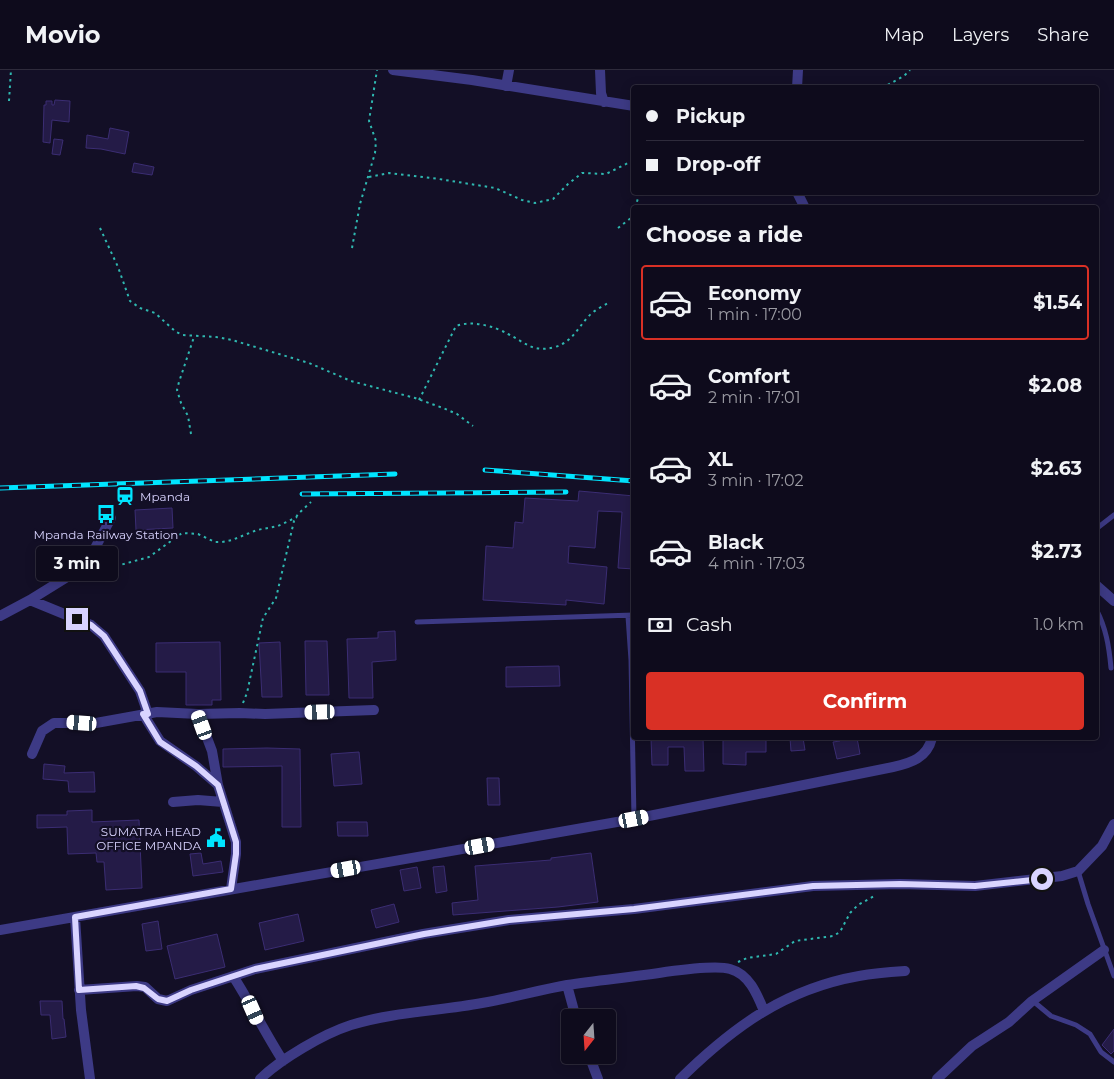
<!DOCTYPE html>
<html lang="en">
<head>
<meta charset="utf-8">
<style>
	body { margin:0; font-family:Montserrat,sans-serif; background:#1c1929; color:#f1f3f6; height:100vh; display:flex; flex-direction:column; font-size:19px; white-space:nowrap }
	* { box-sizing:border-box; margin:0 }
	p { font-size:16px; color:#9b9ba3 }
	.icon { flex:none; width:28px; height:28px; fill:none; stroke:currentColor; stroke-width:2; stroke-linecap:round; stroke-linejoin:round }
	.map { position:relative; flex:1; overflow:hidden }
	.details { position:absolute; left:631px; top:135px; width:468px; height:535px; display:flex; flex-direction:column; background:#0e0b1c; border-radius:5px; box-shadow:0 2px 12px #0003,0 0 0 1px #2e2b3b }
	.details>* { flex:none }
	.banner { position:absolute; left:631px; top:15px; width:468px; height:110px; border-radius:5px; box-shadow:0 2px 12px #0003,0 0 0 1px #2e2b3b; display:grid; align-content:center; height:110px; padding:0 15px; background:#0e0b1c }
	.needle { width:32px; rotate:197deg }
	.tools { position:absolute; left:561px; top:939px; display:grid; gap:10px }
	.tools a { display:grid; place-items:center; width:55px; height:55px; border-radius:5px; background:#0e0b1c; box-shadow:0 2px 12px #0003,0 0 0 1px #2e2b3b; font-size:25px }
	.end { position:absolute; width:22px; height:22px; margin:-11px; border:6px solid #d9d4ff; background:#111; box-shadow:0 0 0 2px #111 }
	.from { border-radius:50% }
	.bubble { position:absolute; height:35px; border-radius:5px; background:#0e0b1c; box-shadow:0 2px 12px #0003,0 0 0 1px #2e2b3b; font-size:16px; font-weight:700; line-height:35px; text-align:center }
	.car { position:absolute; width:15px; height:30px; margin:-15px -8px; border-radius:6px; box-shadow:0 0 4px 1px #0007; background:linear-gradient(#fff 24%,#345 0 40%,#fff 0 76%,#345 0 86%,#fff 0) }
	.banner b { display:flex; align-items:center; gap:18px; height:48px; font-size:19px }
	.banner b+b { border-top:1px solid #2e2b3b }
	.banner i { width:12px; height:12px; background:#f1f3f6 }
	ul { padding:0; list-style:none }
	li { display:flex; align-items:center; gap:15px; height:75px; margin:0 10px 8px; padding:0 5px; border:2px solid transparent; border-radius:5px }
	li div { flex:1 }
	li b { display:block; font-size:19px }
	li em { font-style:normal; font-weight:700 }
	li.selected { border-color:#d93025 }
	li>.icon { width:45px; height:45px; stroke-width:1.5 }
	h2 { padding:0 15px; font-size:22px; line-height:60px }
	.pay { display:flex; align-items:center; gap:12px; height:55px; padding:0 15px; font-size:19px }
	.pay p { margin-inline-start:auto }
	.action { display:flex; gap:10px; margin-top:auto; padding:10px 15px }
	.action a { flex:1; height:58px; border-radius:5px; background:#d93025; color:#fff; font-size:20px; font-weight:700; line-height:58px; text-align:center }
	header { display:flex; align-items:center; gap:30px; box-sizing:border-box; height:70px; padding:0 25px; background:#0e0b1c; border-bottom:1px solid #2e2b3b }
	header strong { font-size:24px }
	nav { display:flex; gap:28px; margin-inline-start:auto; font-size:18px }
	.map>svg:first-child { display:block }
</style>
</head>
<body>
<header>
<strong>Movio</strong>
<nav><a>Map</a><a>Layers</a><a>Share</a></nav>
</header>
<div class="map">
<svg width="1114" height="1009" viewBox="0 0 1114 1009">
	<rect width="100%" height="100%" fill="#130f26"/>
	<path fill="#241b47" stroke="#3b2d73" d="M55 30 70 31 69 52 52 50 50 73 43 72 44 35H46V31H52V35H54Z
		M110 58 129 62 125 84 101 79 86 78 87 65 108 69Z
		M54 69 63 70 60 85 52 84Z
		M134 93 154 97 152 105 132 102Z
		M579 421 634 426V499L618 498 622 442 598 441 595 478 569 476 568 493 607 497 604 534 566 530V535L483 530 486 476 513 478 515 452 523 453 525 428 578 431Z
		M172 438 173 458 136 460 135 440Z
		M395 561 396 590 372 592 373 628H349L347 569 378 568V562Z
		M305 571H327L329 625H306Z
		M220 572 221 630H212V635H186V602H156V573Z
		M280 572 282 627H262L259 573Z
		M559 596 560 616 506 617V597Z
		M651 668H703L704 701H685L684 677H668V695H652Z
		M723 668H766V682H746V695L723 694Z
		M790 668H803L805 680 791 681Z
		M839 668H857L860 684 837 689 833 672 840 671Z
		M267 678 300 679 301 757H282V696L223 697V679Z
		M359 682 362 714 334 716 331 684Z
		M44 694 65 696 64 703 94 702 95 722H69L68 711 43 709Z
		M487 708H499L500 735H488Z
		M92 740V752L139 750 142 818 106 820 104 792H97L96 783 68 784 67 757 37 758V745H67V741Z
		M337 752H367L368 766H338Z
		M201 783 203 794 221 791 223 802 193 806 190 784Z
		M591 783 598 832 558 837 453 845 452 833 478 830 475 796 551 790V788Z
		M444 796 447 821 436 823 433 797Z
		M417 797 421 818 404 821 400 800Z
		M394 834 399 852 376 858 371 840Z
		M298 844 304 871 265 880 259 853Z
		M158 851 162 879 146 881 142 854Z
		M217 864 225 897 175 909 167 876Z
		M40 931H62L63 949H64L66 967 52 969 50 945H41Z
		M1114 959V981L1111 984 1102 975Z"/>
	<g fill="none" stroke-linecap="round" stroke-linejoin="round">
		<path stroke="#2fb8b0" stroke-width="2" stroke-dasharray="2.5 4" stroke-linecap="butt" d="M882 18 904 6 910 0
			M9 31 11 0
			M369 107 389 103 439 109 495 118 522 130 535 133 553 129 568 114 582 103 606 104 634 90
			M732 122H735
			M635 138 640 122
			M100 158 118 197 130 231 140 238 155 243 176 262 183 265 216 267 232 270 309 293 351 311 415 328 443 338 457 344 473 356
			M618 158 631 148 634 141
			M352 178 360 134 375 83 376 71 369 51 377 0
			M419 330 456 256C472 250 494 256 508 264 526 273 533 283 555 277 572 272 577 259 588 247 594 240 603 236 610 232
			M191 364 188 346 181 333 177 320 179 312 194 267
			M91 500H109L120 495 149 487 182 463 198 464 215 472H222L232 470 257 460 278 456 297 447
			M243 633 247 623 263 548 276 528 294 451 298 444 311 432
			M738 892 747 888 776 884 795 871 833 866 840 862 850 843 858 835 876 825"/>
		<path stroke="#3d3a85" stroke-width="5" d="M1096 459 1114 445
			M1096 539C1106 558 1109 576 1111 598
			M628 546 631 590 634 749
			M417 552 634 545
			M1078 801 1088 834 1114 906
			M1033 931 1051 946 1076 955 1090 964 1101 982 1114 992"/>
		<path stroke="#3d3a85" stroke-width="10" d="M393 0 472 10 634 36
			M600 0 601 23 604 32
			M506 16 509 0
			M797 18 798 0
			M797 122 805 138
			M1096 515 1114 531
			M30 530 91 555 104 566 140 621 148 644
			M0 546 30 530 80 499 94 480 111 448
			M143 644 160 671 196 696 218 715
			M198 644 212 681 218 715 236 772V784L231 819
			M32 684 42 661 54 653H96L157 642 198 644 240 643 265 644 374 640
			M173 732 198 730 223 732
			M75 847 81 940 90 1009
			M0 860 634 749 893 697C911 693 927 688 932 668
			M233 906C251 934 265 963 283 991
			M567 915 576 948
			M79 920 137 916 145 917 158 929 167 931 191 920 255 899 423 864 509 850 634 839 813 816 900 814 975 816 1062 806 1078 801 1102 776 1114 754
			M589 985 598 1009
			M260 1009C281 989 323 964 351 955 393 942 439 941 482 933 511 928 539 920 567 915 600 910 633 907 665 902 680 900 716 895 730 899 749 904 757 924 764 941
			M680 1009C733 957 785 919 859 906 875 903 890 902 905 901
			M937 1009 972 976 1009 952 1032 931 1104 880"/>
		<g stroke="#00e5ff" stroke-width="5">
			<path id="rail" d="M485 400 634 411
				M0 418 395 404
				M302 424 566 422"/>
		</g>
		<use href="#rail" stroke="#130f26" stroke-width="3" stroke-dasharray="9" stroke-linecap="butt"/>
	</g>
	<g fill="none" stroke-linecap="round" stroke-linejoin="round">
		<path stroke="#d9d4ff" stroke-width="6" d="M77 549 91 555 104 566 140 621 148 644H143L160 672 196 696 218 715 236 772V784L231 819 75 847 79 920 136 916 144 918 158 929 167 931 191 920 255 899 424 864 509 850 634 839 813 816 900 814 975 816 1042 809"/>
	</g>
	<defs>
		<g id="station-bare" transform="scale(1.5)"><path d="M-3-6H3Q5-6 5-4V2Q5 4 3 4L4.5 6H3L1.5 4h-3L-3 6H-4.5L-3 4Q-5 4-5 2V-4Q-5-6-3-6ZM-3.5-4v3h7v-3ZM-3.5 1v1.5H-2V1ZM2 1v1.5H3.5V1Z" fill="#00e5ff" stroke="#130f26" stroke-width="2.5" paint-order="stroke"/></g>
		<g id="bus-bare" transform="scale(1.5)"><path d="M-5-6H5V4H4V6H2V4H-2V6H-4V4H-5ZM-3.5-4V0h7V-4ZM-3.5 1.2v1.5H-2V1.2ZM2 1.2v1.5H3.5V1.2Z" fill="#00e5ff" stroke="#130f26" stroke-width="2.5" paint-order="stroke"/></g>
		<g id="civic-bare" transform="scale(1.5)"><path d="M-.6-6.5H3V-4.5H.6V-3L4-1V1h2V6H-6V1h2V-1L-.6-3ZM-1.2 2.5V6h2.4V2.5Z" fill="#00e5ff" stroke="#130f26" stroke-width="2.5" paint-order="stroke"/></g>
	</defs>
	<g fill-rule="evenodd">
		<use href="#station-bare" x="125" y="426"/>
		<use href="#bus-bare" x="106" y="444"/>
		<use href="#civic-bare" x="216" y="768"/>
	</g>
	<g text-anchor="middle" dominant-baseline="central" stroke-width="4.5" stroke-linejoin="round" paint-order="stroke">
		<g font-size="12" fill="#d9d4ff" stroke="#130f26" text-anchor="start">
			<text x="140" y="426">Mpanda</text>
			<text x="106" y="464" text-anchor="middle">Mpanda Railway Station</text>
			<text x="201" y="761" text-anchor="end">SUMATRA HEAD<tspan x="201" dy="14">OFFICE MPANDA</tspan></text>
		</g>
	</g>
</svg>
<div class="tools">
<a><svg class="needle" viewBox="-14 -14 28 28"><path d="M0-13l5 13h-10z" fill="#e53935"/><path d="M0 13l5-13h-10z" fill="#9b9ba3"/></svg></a>
</div>
<i class="end from" style="left:1042px;top:809px"></i>
<i class="end" style="left:77px;top:549px"></i>
<div class="bubble" style="left:36px;top:476px;width:82px">3 min</div>
<i class="car" style="left:320px;top:642px;rotate:268deg"></i>
<i class="car" style="left:82px;top:653px;rotate:274deg"></i>
<i class="car" style="left:202px;top:655px;rotate:340deg"></i>
<i class="car" style="left:634px;top:749px;rotate:79deg"></i>
<i class="car" style="left:480px;top:776px;rotate:80deg"></i>
<i class="car" style="left:346px;top:799px;rotate:260deg"></i>
<i class="car" style="left:253px;top:940px;rotate:156deg"></i>
<div class="banner">
<b><i class="from"></i>Pickup</b>
<b><i></i>Drop-off</b>
</div>
<section class="details">
<h2>Choose a ride</h2>
<ul>
<li class="selected"><svg class="icon" aria-label="car" viewBox="0 0 24 24"><path d="M5 17H2v-5l4-1 3-4h7l3 4 3 1v5h-3M9 17h6M6 11h13"/><circle cx="7" cy="17" r="2"/><circle cx="17" cy="17" r="2"/></svg><div><b>Economy</b><p>1 min · 17:00</p></div><em>$1.54</em></li>
<li><svg class="icon" aria-label="car" viewBox="0 0 24 24"><path d="M5 17H2v-5l4-1 3-4h7l3 4 3 1v5h-3M9 17h6M6 11h13"/><circle cx="7" cy="17" r="2"/><circle cx="17" cy="17" r="2"/></svg><div><b>Comfort</b><p>2 min · 17:01</p></div><em>$2.08</em></li>
<li><svg class="icon" aria-label="car" viewBox="0 0 24 24"><path d="M5 17H2v-5l4-1 3-4h7l3 4 3 1v5h-3M9 17h6M6 11h13"/><circle cx="7" cy="17" r="2"/><circle cx="17" cy="17" r="2"/></svg><div><b>XL</b><p>3 min · 17:02</p></div><em>$2.63</em></li>
<li><svg class="icon" aria-label="car" viewBox="0 0 24 24"><path d="M5 17H2v-5l4-1 3-4h7l3 4 3 1v5h-3M9 17h6M6 11h13"/><circle cx="7" cy="17" r="2"/><circle cx="17" cy="17" r="2"/></svg><div><b>Black</b><p>4 min · 17:03</p></div><em>$2.73</em></li>
</ul>
<div class="pay"><svg class="icon" aria-label="cash" viewBox="0 0 24 24"><path d="M3 7h18v10H3z"/><circle cx="12" cy="12" r="2"/></svg>Cash<p>1.0 km</p></div>
<div class="action"><a>Confirm</a></div>
</section>
</div>
</body>
</html>
